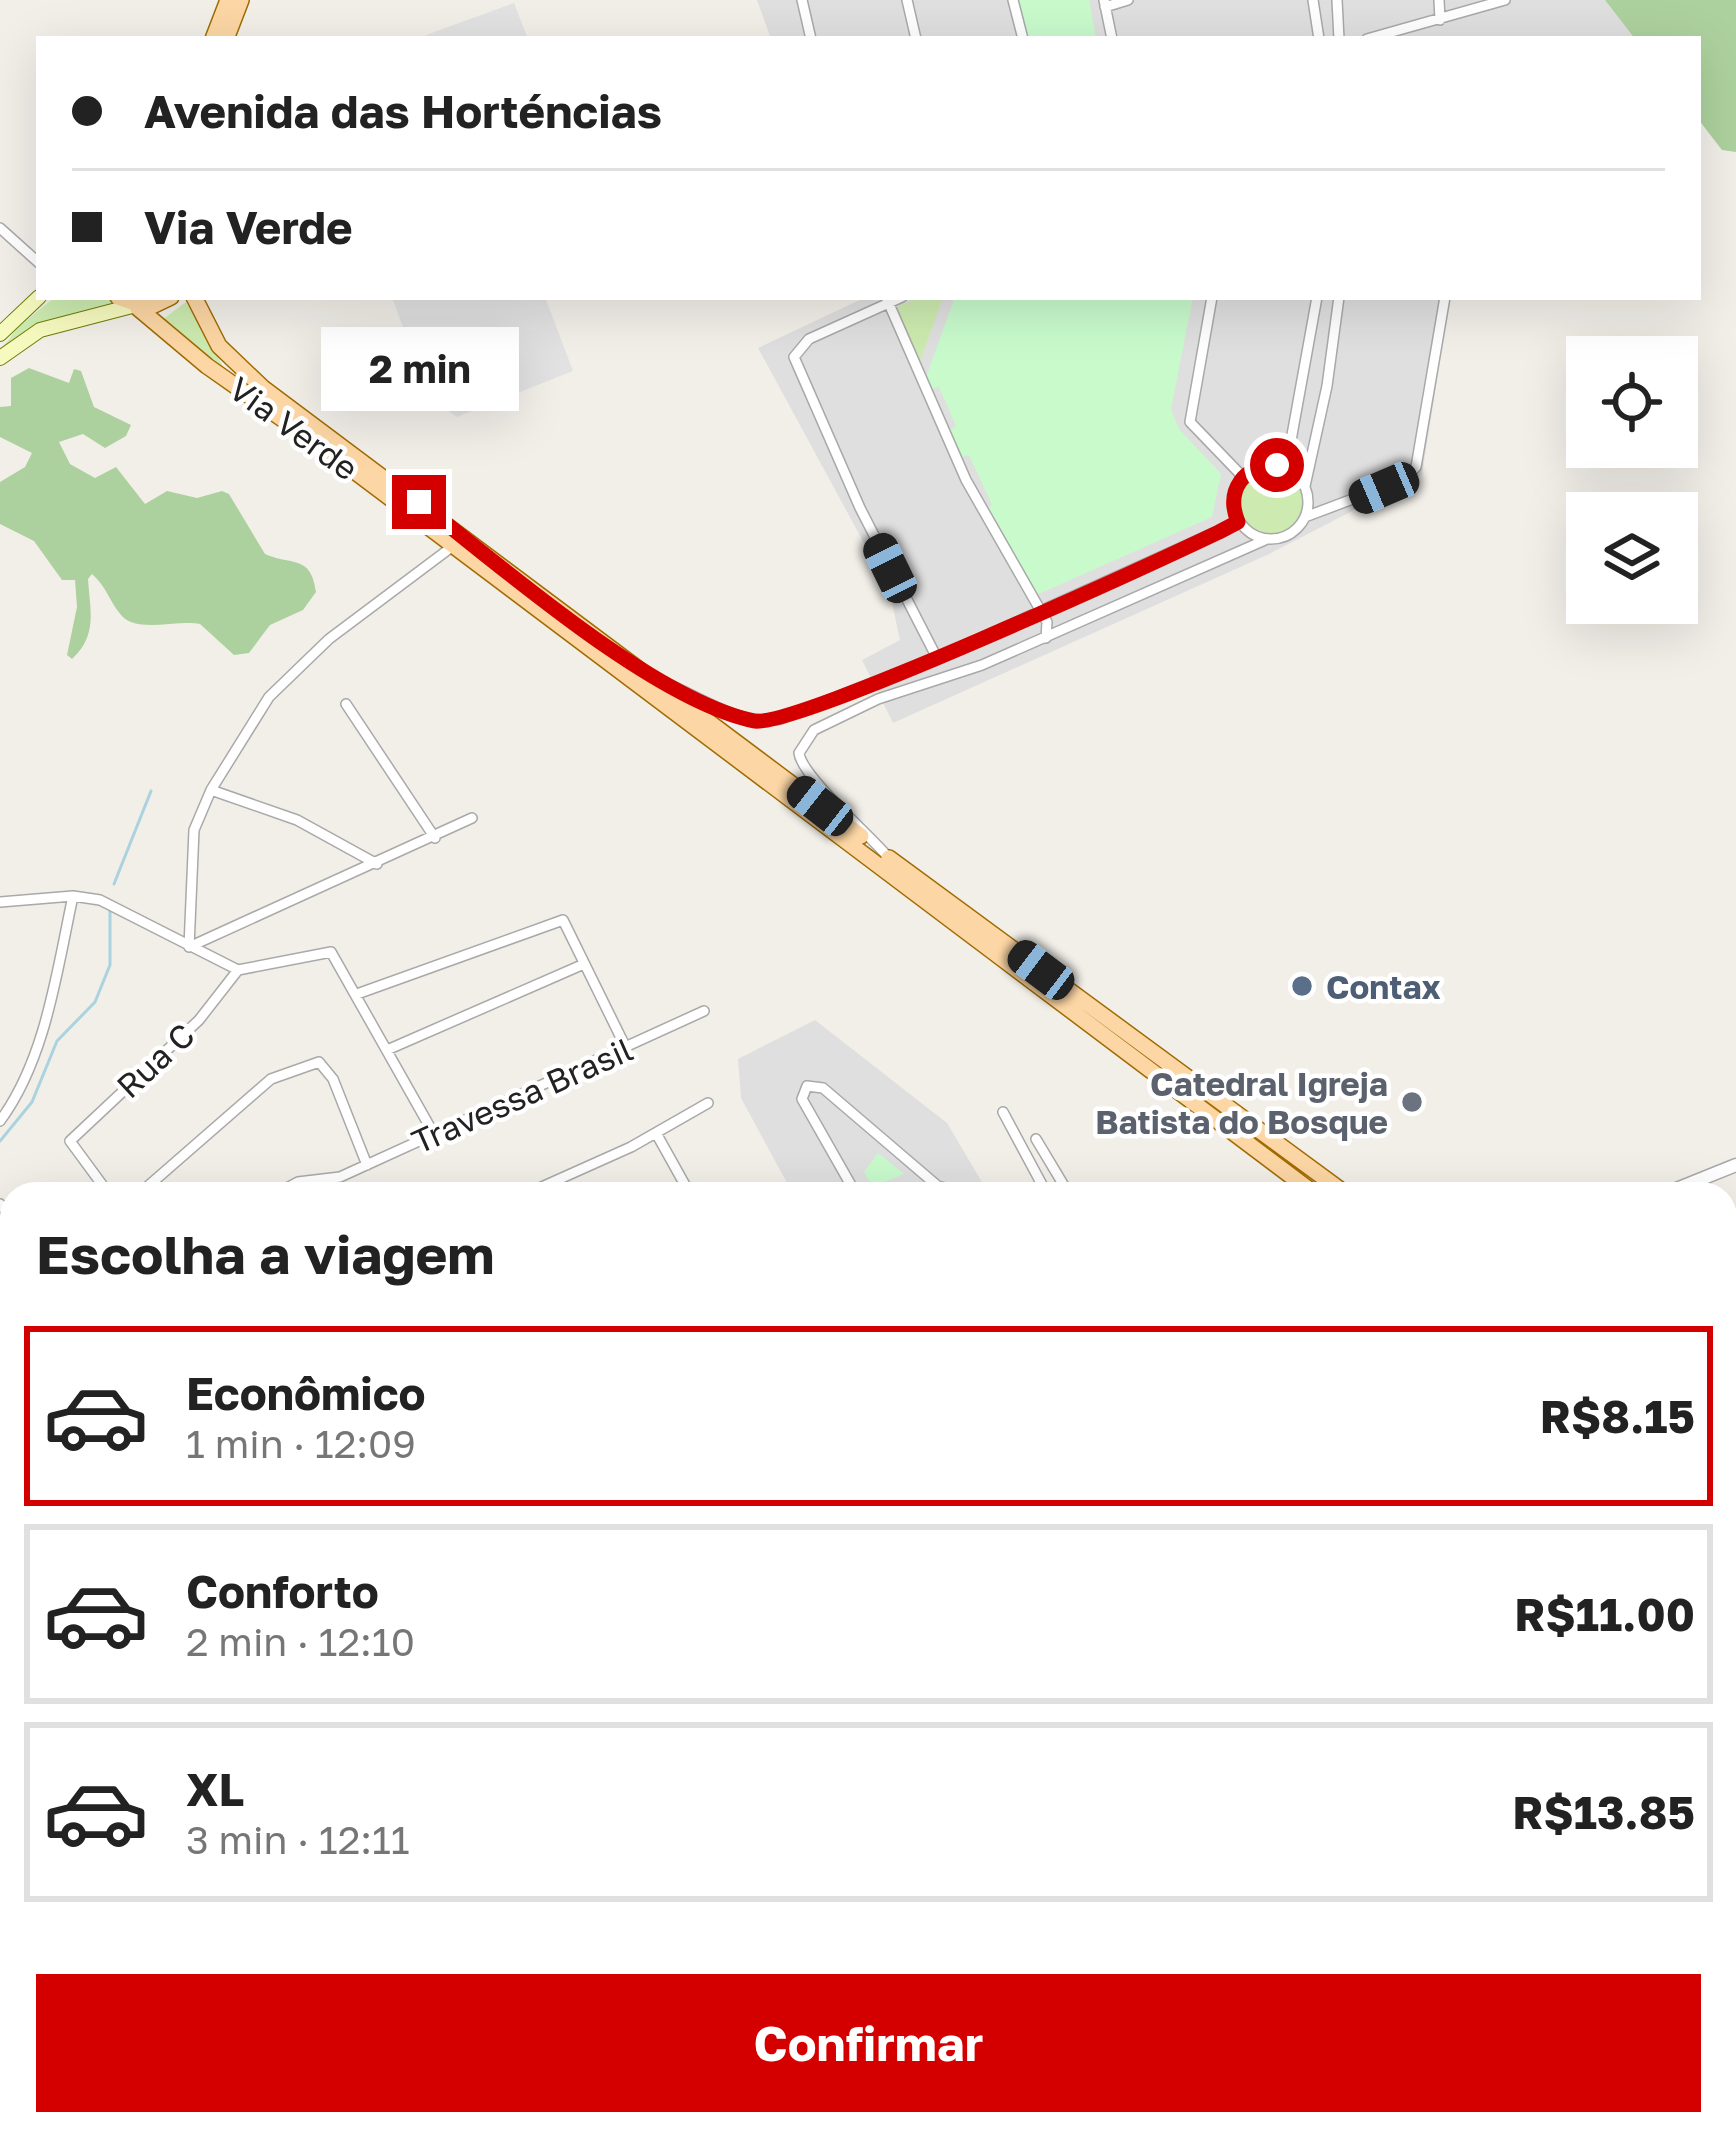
<!DOCTYPE html>
<html lang="pt">
<head>
<meta charset="utf-8">
<style>
	body { margin:0; font-family:"Golos Text",sans-serif; background:#f6f6f6; color:#222; height:100vh; display:flex; flex-direction:column; font-size:45px; white-space:nowrap }
	* { box-sizing:border-box; margin:0 }
	p { font-size:39px; color:#767676 }
	.icon { flex:none; width:66px; height:66px; fill:none; stroke:currentColor; stroke-width:2; stroke-linecap:round; stroke-linejoin:round }
	.map { position:relative; flex:1; overflow:hidden }
	.sheet { position:absolute; left:0px; top:1182px; width:1737px; height:954px; display:flex; flex-direction:column; background:#fff; border-radius:36px 36px 0 0; box-shadow:0 12px 48px #0002 }
	.sheet>* { flex:none }
	.top-card { position:absolute; left:36px; top:36px; width:1665px; height:264px; border-radius:0px; box-shadow:0 12px 48px #0002; display:grid; align-content:center; height:264px; padding:0 36px; background:#fff }
	.controls { position:absolute; left:1566px; top:336px; display:grid; gap:24px }
	.controls a { display:grid; place-items:center; width:132px; height:132px; border-radius:0px; background:#fff; box-shadow:0 12px 48px #0002; font-size:60px }
	.end { position:absolute; width:54px; height:54px; margin:-27px; border:15px solid #d40000; background:#fff; box-shadow:0 0 0 6px #fff }
	.from { border-radius:50% }
	.bubble { position:absolute; height:84px; border-radius:0px; background:#fff; box-shadow:0 12px 48px #0002; font-size:39px; font-weight:700; line-height:84px; text-align:center }
	.car { position:absolute; width:36px; height:72px; margin:-36px -18px; border-radius:15px; box-shadow:0 0 9px 3px #0007; background:linear-gradient(#222 24%,#8ab4d8 0 40%,#222 0 76%,#8ab4d8 0 86%,#222 0) }
	.top-card b { display:flex; align-items:center; gap:42px; height:114px; font-size:45px }
	.top-card b+b { border-top:3px solid #e0e0e0 }
	.top-card i { width:30px; height:30px; background:#222 }
	ul { padding:0; list-style:none }
	li { display:flex; align-items:center; gap:36px; height:180px; margin:0 24px 18px; padding:0 12px; border:6px solid #e0e0e0; border-radius:0px }
	li div { flex:1 }
	li b { display:block; font-size:45px }
	li em { font-style:normal; font-weight:700 }
	li.active { border-color:#d40000 }
	li>.icon { width:108px; height:108px; stroke-width:1.5 }
	h2 { padding:0 36px; font-size:54px; line-height:144px }
	.cta { display:flex; gap:24px; margin-top:auto; padding:24px 36px }
	.cta a { flex:1; height:138px; border-radius:0px; background:#d40000; color:#fff; font-size:48px; font-weight:700; line-height:138px; text-align:center }
	.map>svg:first-child { display:block }
</style>
</head>
<body>
<div class="map">
<svg width="1736" height="2136" viewBox="0 0 1736 2136">
	<rect width="100%" height="100%" fill="#f2efe9"/>
	<path fill="#e0dfdf" d="M757 0H1605L1635 39H771Z
		M866 297H1450L1422 475 1267 555 893 723 862 660 900 640 889 589 758 348Z
		M815 1020 947 1123 989 1194H793L741 1098 738 1059Z"/>
	<path fill="#cdebb0" d="M55 297H109L116 307C71 314 35 320 0 351L18 327Z
		M919 297H943L920 362 897 307Z
		M186 302 224 368 162 320Z
		M1239 503a32 32 0 1 1 64 0a32 32 0 1 1-64 0Z"/>
	<path fill="#add19e" d="M1605 0H1736V152L1722 150 1698 119V39H1635Z
		M29 368 69 383 74 369 81 371 94 407 131 425 126 436 105 448 83 434 59 442 70 464 95 478 116 467 145 504 167 491 197 498 222 491 229 494 265 554C292 566 311 554 316 592L303 610 270 625 249 653 234 655 200 624C177 619 137 634 121 615 109 601 107 587 92 574L88 579C90 610 98 635 72 659L67 655 77 607 75 580H62L34 541 0 524V482L25 467 32 453 0 437V407L11 406V378Z"/>
	<path fill="#c8facc" d="M1016 0H1089L1096 39H1026Z
		M955 297H1193L1171 409 1179 429 1221 474 1212 517 1032 597 986 510 992 505 969 455 962 457 949 430 956 426 939 387 932 389 926 377Z
		M878 1153 904 1174 872 1187 864 1172Z"/>
	<path fill="#e2e2e2" d="M514 3 528 39H417L437 31Z
		M392 297H545L573 371 457 417 428 397Z
		M1725 1600 1736 1608V1732L1725 1707Z"/>
	<g fill="none" stroke-linecap="round" stroke-linejoin="round">
		<path stroke="#aad3df" stroke-width="3" d="M114 884 151 791
			M0 1141 32 1102 57 1041 95 1002 110 965V911"/>
		<g stroke="#a9a9a9" stroke-width="12">
			<path id="minor" d="M802 0 811 39
				M907 0 916 39
				M1013 0 1023 39
				M1104 0 1112 39
				M1313 0 1319 39
				M1337 0 1339 39
				M1439 0 1440 20
				M1105 7 1128 0
				M1367 39 1505 0
				M0 228 39 263
				M886 297 966 480 1047 622 1046 638
				M902 297 809 339 794 357 860 508 937 658
				M1212 297 1190 422 1243 477
				M1234 502a37 37 0 1 1 74 0a37 37 0 1 1-74 0Z
				M1286 468 1317 297
				M1305 486 1327 386 1339 297
				M1305 517 1403 480 1416 467 1445 297
				M453 546 329 639 269 697 211 790 194 830 189 947 472 818
				M666 683C703 699 740 726 781 719L952 651 1238 522
				M346 704 435 838
				M211 790 297 820 377 864
				M888 857C869 834 802 777 799 753L814 730 878 699 982 665 1265 540
				M0 902 73 896 100 900 238 970
				M238 970 331 952 435 1136
				M357 994 563 920 626 1048
				M387 1050 584 964
				M1003 1112 1047 1194
				M0 1121C46 1059 57 970 73 896
				M656 1133 690 1194
				M1036 1139 1069 1194
				M109 1194 70 1141 199 1020 238 970
				M139 1194 271 1079 319 1062 333 1079 367 1165
				M276 1194 298 1182 340 1177 704 1011
				M526 1194 631 1147 708 1103
				M856 1194 802 1099 807 1086 823 1088 947 1194
				M925 1194 942 1187
				M0 1204 12 1218
				M0 1511 12 1514
				M0 1578 12 1560
				M0 1601 12 1607
				M0 1770 12 1746
				M0 2057 12 2051
				M78 2124 83 2136
				M158 2124 163 2136
				M235 2124 240 2136
				M312 2124 317 2136
				M395 2124 400 2136
				M473 2124 478 2136
				M554 2124 558 2136
				M634 2124 639 2136
				M718 2124 723 2136
				M798 2124 802 2136
				M875 2124 880 2136
				M1033 2124 1038 2136
				M1114 2124 1119 2136
				M1194 2124 1199 2136
				M1272 2124 1278 2136
				M1440 2124 1445 2136
				M1518 2124 1523 2136
				M1600 2124 1605 2136
				M1723 2124 1726 2130
				M0 2126 4 2136"/>
		</g>
		<g stroke="#a9a9a9" stroke-width="15">
			<path id="tertiary" d="M1664 1194 1736 1165
				M1725 1799 1736 1795
				M0 1872 12 1867
				M1356 2124 1361 2136
				M901 2136 932 2124"/>
		</g>
		<g stroke="#707d05" stroke-width="16">
			<path id="secondary" d="M0 334 39 297
				M0 358 40 330 132 306"/>
		</g>
		<g stroke="#a06b00" stroke-width="18">
			<path id="primary" d="M213 39 228 0
				M226 39 241 0
				M118 297 148 308 171 297
				M194 297 219 346 263 388 861 836
				M138 308 207 366 321 446 1315 1194
				M889 858 1346 1194
				M1725 1490 1736 1498
				M1725 1509 1736 1517"/>
		</g>
		<use href="#minor" stroke="#fff" stroke-width="9"/>
		<use href="#tertiary" stroke="#fff" stroke-width="12"/>
		<use href="#secondary" stroke="#f7fabf" stroke-width="14"/>
		<use href="#primary" stroke="#fcd6a4" stroke-width="15"/>
	</g>
	<g fill="none" stroke-linecap="round" stroke-linejoin="round">
		<path stroke="#d40000" stroke-width="15" d="M419 502C502 567 654 700 754 721 794 729 1158 561 1219 532L1238 522C1225 490 1244 465 1277 465"/>
	</g>
	<circle fill="#5c6f8a" stroke="#fff" stroke-width="4.5" cx="1302" cy="986" r="12"/>
	<circle fill="#6b7280" stroke="#fff" stroke-width="4.5" cx="1412" cy="1102" r="12"/>
	<g text-anchor="middle" dominant-baseline="central" stroke-width="9" stroke-linejoin="round" paint-order="stroke">
		<g font-size="33" fill="#222" stroke="#fff">
			<text transform="translate(294 428) rotate(36)">Via Verde</text>
			<text transform="translate(155 1060) rotate(-43)">Rua C</text>
			<text transform="translate(522 1095) rotate(-24)">Travessa Brasil</text>
		</g>
		<g font-size="33" font-weight="bold" fill="#4e5e75" stroke="#fff" text-anchor="start">
			<text x="1326" y="986">Contax</text>
		</g>
		<g font-size="33" font-weight="bold" fill="#5b616d" stroke="#fff" text-anchor="end">
			<text x="1388" y="1083">Catedral Igreja<tspan x="1388" dy="38">Batista do Bosque</tspan></text>
		</g>
	</g>
</svg>
<div class="controls">
<a><svg class="icon" aria-label="locate" viewBox="0 0 24 24"><circle cx="12" cy="12" r="6"/><path d="M12 2v4M12 18v4M2 12h4M18 12h4"/></svg></a>
<a><svg class="icon" aria-label="layers" viewBox="0 0 24 24"><path d="M12 4l9 5-9 5-9-5zM3 14l9 5 9-5"/></svg></a>
</div>
<i class="end from" style="left:1277px;top:465px"></i>
<i class="end" style="left:419px;top:502px"></i>
<div class="bubble" style="left:321px;top:327px;width:198px">2 min</div>
<i class="car" style="left:1384px;top:488px;rotate:247deg"></i>
<i class="car" style="left:890px;top:568px;rotate:334deg"></i>
<i class="car" style="left:820px;top:806px;rotate:308deg"></i>
<i class="car" style="left:1041px;top:970px;rotate:307deg"></i>
<div class="top-card">
<b><i class="from"></i>Avenida das Horténcias</b>
<b><i></i>Via Verde</b>
</div>
<section class="sheet">
<h2>Escolha a viagem</h2>
<ul>
<li class="active"><svg class="icon" aria-label="car" viewBox="0 0 24 24"><path d="M5 17H2v-5l4-1 3-4h7l3 4 3 1v5h-3M9 17h6M6 11h13"/><circle cx="7" cy="17" r="2"/><circle cx="17" cy="17" r="2"/></svg><div><b>Econômico</b><p>1 min · 12:09</p></div><em>R$8.15</em></li>
<li><svg class="icon" aria-label="car" viewBox="0 0 24 24"><path d="M5 17H2v-5l4-1 3-4h7l3 4 3 1v5h-3M9 17h6M6 11h13"/><circle cx="7" cy="17" r="2"/><circle cx="17" cy="17" r="2"/></svg><div><b>Conforto</b><p>2 min · 12:10</p></div><em>R$11.00</em></li>
<li><svg class="icon" aria-label="car" viewBox="0 0 24 24"><path d="M5 17H2v-5l4-1 3-4h7l3 4 3 1v5h-3M9 17h6M6 11h13"/><circle cx="7" cy="17" r="2"/><circle cx="17" cy="17" r="2"/></svg><div><b>XL</b><p>3 min · 12:11</p></div><em>R$13.85</em></li>
</ul>
<div class="cta"><a>Confirmar</a></div>
</section>
</div>
</body>
</html>
